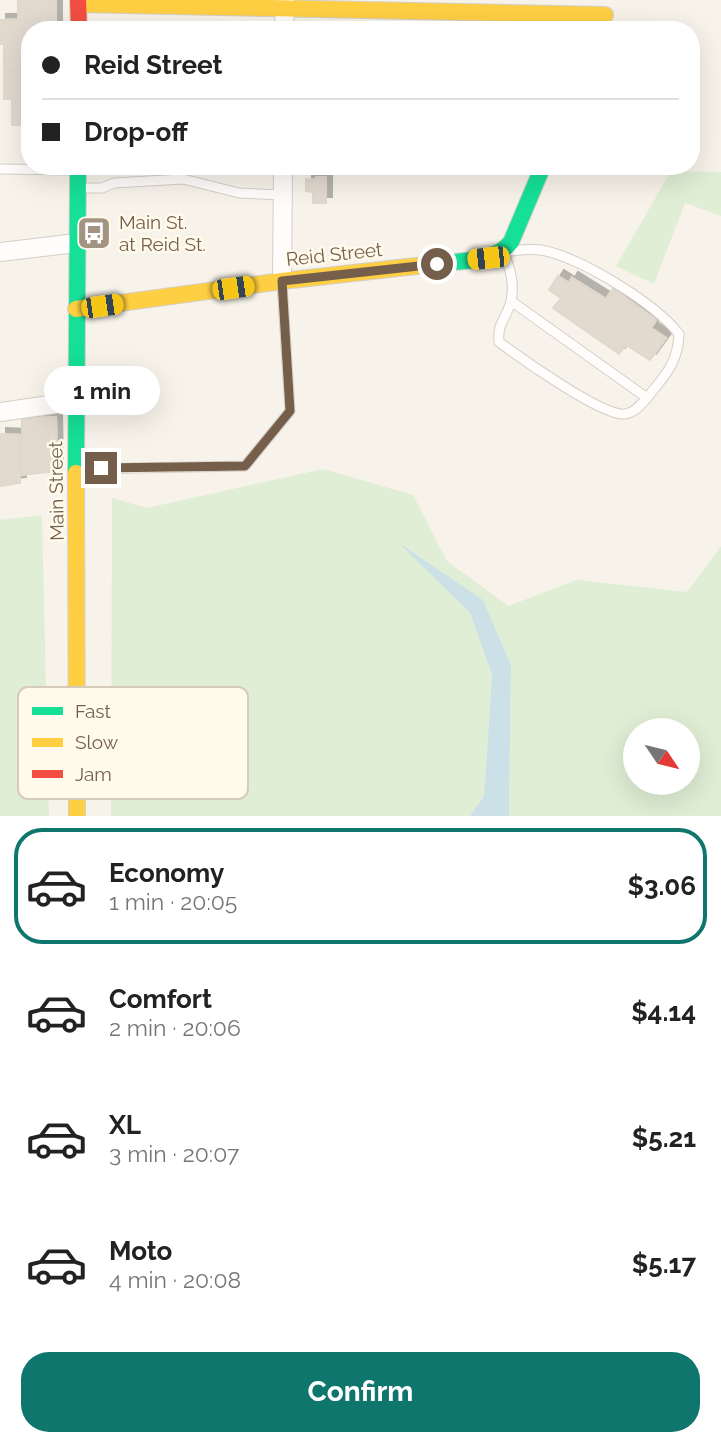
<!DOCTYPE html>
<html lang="en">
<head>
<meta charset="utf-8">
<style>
	body { margin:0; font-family:Raleway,sans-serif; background:#f2f2f2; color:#222; height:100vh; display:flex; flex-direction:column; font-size:26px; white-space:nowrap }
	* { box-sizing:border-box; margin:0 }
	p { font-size:23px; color:#767676 }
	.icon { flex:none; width:38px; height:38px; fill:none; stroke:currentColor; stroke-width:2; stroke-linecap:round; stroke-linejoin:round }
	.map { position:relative; height:816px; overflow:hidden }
	.side { display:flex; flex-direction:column; background:#fff; flex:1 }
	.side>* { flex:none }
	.top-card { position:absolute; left:21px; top:21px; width:679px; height:154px; border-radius:28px; box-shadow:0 7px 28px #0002; display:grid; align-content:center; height:154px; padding:0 21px; background:#fff }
	.needle { width:46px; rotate:125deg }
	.fabs { position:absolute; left:623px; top:718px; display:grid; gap:14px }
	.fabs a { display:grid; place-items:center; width:77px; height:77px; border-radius:50%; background:#fff; box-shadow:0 7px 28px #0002; font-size:35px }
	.end { position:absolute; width:32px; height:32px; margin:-16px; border:9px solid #755f4a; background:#fff; box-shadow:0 0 0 4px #fff }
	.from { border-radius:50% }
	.bubble { position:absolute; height:49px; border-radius:24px; background:#fff; box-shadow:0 7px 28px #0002; font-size:23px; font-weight:700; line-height:49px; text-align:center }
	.car { position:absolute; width:21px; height:42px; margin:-21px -10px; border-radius:9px; box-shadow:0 0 5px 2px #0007; background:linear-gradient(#f5c518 24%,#345 0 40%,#f5c518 0 76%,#345 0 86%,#f5c518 0) }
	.top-card b { display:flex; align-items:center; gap:24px; height:66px; font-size:26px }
	.top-card b+b { border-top:2px solid #e0e0e0 }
	.top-card i { width:18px; height:18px; background:#222 }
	ul { padding:12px 0 0; list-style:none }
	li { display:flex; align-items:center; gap:21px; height:116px; margin:0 14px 10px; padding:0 7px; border:4px solid transparent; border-radius:28px }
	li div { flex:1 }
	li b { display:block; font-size:26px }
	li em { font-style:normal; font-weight:700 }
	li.selected { border-color:#0f766e }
	li>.icon { width:63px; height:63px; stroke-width:1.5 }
	.action { display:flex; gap:14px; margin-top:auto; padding:14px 21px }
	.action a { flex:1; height:80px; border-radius:28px; background:#0f766e; color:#fff; font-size:28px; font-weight:700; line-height:80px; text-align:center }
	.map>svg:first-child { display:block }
</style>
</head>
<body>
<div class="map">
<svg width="721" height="816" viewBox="0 0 721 816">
	<defs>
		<filter id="shadow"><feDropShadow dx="6" dy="-6" stdDeviation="0" flood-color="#0004"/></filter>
	</defs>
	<rect width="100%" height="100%" fill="#f7f3ea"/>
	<path fill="#e0eed5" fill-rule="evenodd" d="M671 171 721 172V216L685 203 654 284 616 266Z
		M323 469 413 495 447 561 508 606 577 580 687 592 721 546V816H509L511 665 483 600 404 547 470 613 492 675 484 796 470 816H111L112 498 147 508ZM635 730H688V782H635Z
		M42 515 49 816H0V520Z"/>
	<path fill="#cce1e7" d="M399 543 483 600 511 665 509 816H470L484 796 492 675 470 613Z"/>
	<path fill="#e2d9cf" stroke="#e0d8cc" stroke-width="2" filter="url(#shadow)" d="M18 0H56V19H18Z
		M56 19V30H30V44H0V20Z
		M4 44H30V71H4Z
		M4 71H30V99H4Z
		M12 99H30V125H12Z
		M316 177H326V203H313V192L306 191V179L316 180Z
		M558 276 569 283 572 278 606 299 613 289 656 320 651 328 666 338 650 360 626 345 619 354 553 308 561 298 549 290Z
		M56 417 57 471 22 475V419Z
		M0 434 20 435V483L0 486Z"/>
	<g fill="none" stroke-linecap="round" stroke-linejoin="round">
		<g stroke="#d4cfc6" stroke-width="11">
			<path id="lane" d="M0 169 73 170
				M80 188H102L114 183 183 179 239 193 282 195
				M511 301 647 398C641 405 634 413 625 414 603 417 519 357 499 342 497 322 507 318 511 301 515 283 510 268 503 252 515 251 529 248 541 250 580 257 655 303 679 334 678 364 664 376 647 398
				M80 469 245 466 290 411 282 283"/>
		</g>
		<g stroke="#d4cfc6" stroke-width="20">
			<path id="street" d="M284 30 285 0
				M0 252 77 243
				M282 281 283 166
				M0 412 76 401"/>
		</g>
		<g stroke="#d5cfc5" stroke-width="18">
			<path id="fast" d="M443 263C467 260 495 262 511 242L543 166
				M76 473 78 166"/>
		</g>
		<g stroke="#d5cfc5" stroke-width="18">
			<path id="slow" d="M78 4 605 15
				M76 309 282 281 443 263
				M76 473 77 816"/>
		</g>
		<g stroke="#d5cfc5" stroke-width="18">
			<path id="jam" d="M78 0 79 30"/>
		</g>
		<use href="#lane" stroke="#fefdfc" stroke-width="9"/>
		<use href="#street" stroke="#fefdfc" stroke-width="18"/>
		<use href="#fast" stroke="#16e098" stroke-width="16"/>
		<use href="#slow" stroke="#ffcf43" stroke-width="16"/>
		<use href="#jam" stroke="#f24e42" stroke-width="16"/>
	</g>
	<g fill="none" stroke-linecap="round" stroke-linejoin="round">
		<path stroke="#755f4a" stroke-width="9" d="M101 468 245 466 290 411 282 281 437 264"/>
	</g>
	<defs>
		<g id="bus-square" transform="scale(1.75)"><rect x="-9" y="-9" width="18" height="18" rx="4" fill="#a29382" stroke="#fffaeb"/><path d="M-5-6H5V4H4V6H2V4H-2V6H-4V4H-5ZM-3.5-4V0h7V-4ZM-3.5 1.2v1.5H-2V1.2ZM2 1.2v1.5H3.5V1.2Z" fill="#fff"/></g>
	</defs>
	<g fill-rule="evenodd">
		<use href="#bus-square" x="94" y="233"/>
	</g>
	<g text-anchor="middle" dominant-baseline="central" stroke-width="5" stroke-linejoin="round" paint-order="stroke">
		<g font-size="19" fill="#755f4a" stroke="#fffaeb" text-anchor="start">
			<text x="119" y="222">Main St.<tspan x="119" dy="22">at Reid St.</tspan></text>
		</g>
		<g font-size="19" fill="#755f4a" stroke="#fffaeb">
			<text transform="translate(334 254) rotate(-6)">Reid Street</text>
			<text transform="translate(56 491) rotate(-91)">Main Street</text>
		</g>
	</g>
	<rect x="18" y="687" width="230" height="112" rx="10" fill="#fffaeb" stroke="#d6ccbb" stroke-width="2"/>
	<rect x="32" y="707" width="31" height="8" fill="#16e098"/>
	<rect x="32" y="738" width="31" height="9" fill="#ffcf43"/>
	<rect x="32" y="770" width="31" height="8" fill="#f24e42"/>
	<g font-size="19" fill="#755f4a">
		<text x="75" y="718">Fast</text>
		<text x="75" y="749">Slow</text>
		<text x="75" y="781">Jam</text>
	</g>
</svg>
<div class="fabs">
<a><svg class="needle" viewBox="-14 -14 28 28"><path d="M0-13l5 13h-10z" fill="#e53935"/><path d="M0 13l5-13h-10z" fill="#767676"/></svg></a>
</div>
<i class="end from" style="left:437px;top:264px"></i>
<i class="end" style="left:101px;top:468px"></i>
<div class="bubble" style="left:44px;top:366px;width:116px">1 min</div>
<i class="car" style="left:488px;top:258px;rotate:264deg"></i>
<i class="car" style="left:233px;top:288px;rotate:82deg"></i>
<i class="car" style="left:102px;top:306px;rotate:82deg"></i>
<div class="top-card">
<b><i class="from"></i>Reid Street</b>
<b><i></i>Drop-off</b>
</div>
</div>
<section class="side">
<ul>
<li class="selected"><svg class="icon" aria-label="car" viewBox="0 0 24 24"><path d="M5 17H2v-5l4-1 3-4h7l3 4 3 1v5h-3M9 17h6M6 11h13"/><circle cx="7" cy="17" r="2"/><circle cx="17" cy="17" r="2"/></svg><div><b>Economy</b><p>1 min · 20:05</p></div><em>$3.06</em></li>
<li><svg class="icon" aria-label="car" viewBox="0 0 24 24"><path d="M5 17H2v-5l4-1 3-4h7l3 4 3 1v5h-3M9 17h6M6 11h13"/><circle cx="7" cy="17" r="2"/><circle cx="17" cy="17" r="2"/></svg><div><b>Comfort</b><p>2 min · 20:06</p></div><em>$4.14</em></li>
<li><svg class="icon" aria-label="car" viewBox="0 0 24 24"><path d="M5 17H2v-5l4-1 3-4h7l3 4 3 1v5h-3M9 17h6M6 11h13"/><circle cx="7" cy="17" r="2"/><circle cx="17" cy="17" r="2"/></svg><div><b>XL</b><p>3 min · 20:07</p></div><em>$5.21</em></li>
<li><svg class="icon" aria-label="car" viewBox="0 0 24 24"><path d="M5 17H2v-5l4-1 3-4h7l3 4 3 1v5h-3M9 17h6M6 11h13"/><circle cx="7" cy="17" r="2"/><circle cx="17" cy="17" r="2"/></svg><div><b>Moto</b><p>4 min · 20:08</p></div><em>$5.17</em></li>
</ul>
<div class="action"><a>Confirm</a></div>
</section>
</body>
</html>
